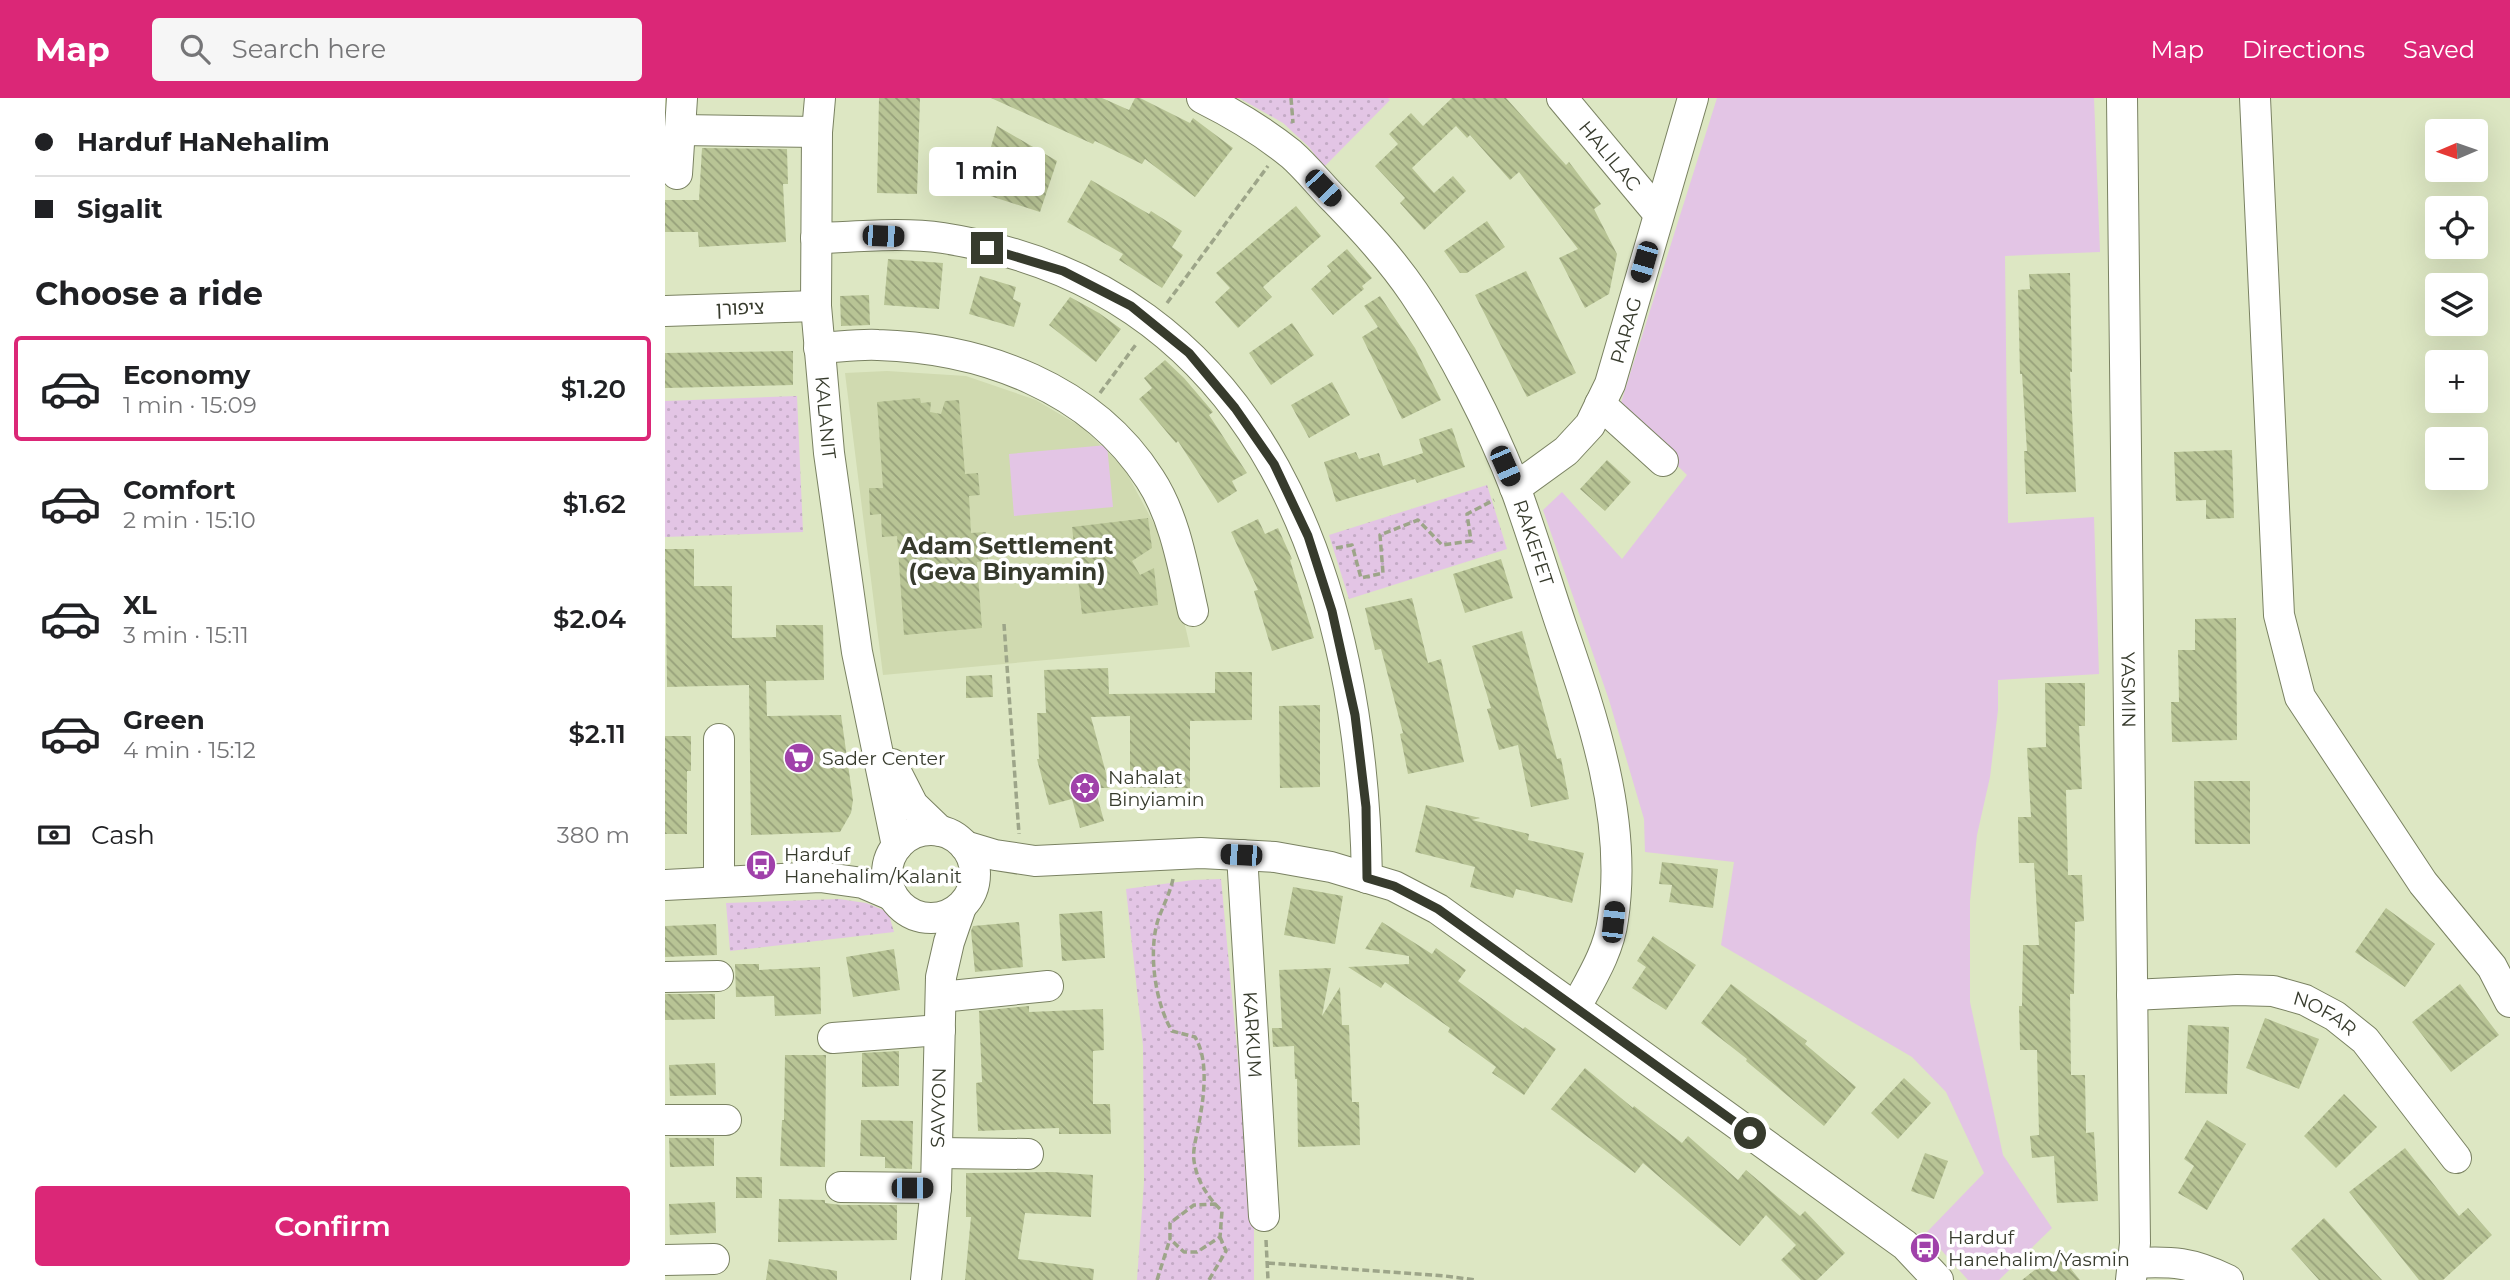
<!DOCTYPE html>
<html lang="en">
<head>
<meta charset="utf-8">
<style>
	body { margin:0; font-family:Montserrat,"Noto Sans Hebrew",sans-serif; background:#f6f6f6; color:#202124; height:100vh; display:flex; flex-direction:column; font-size:26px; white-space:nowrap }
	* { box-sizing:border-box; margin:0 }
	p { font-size:23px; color:#757577 }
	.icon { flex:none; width:38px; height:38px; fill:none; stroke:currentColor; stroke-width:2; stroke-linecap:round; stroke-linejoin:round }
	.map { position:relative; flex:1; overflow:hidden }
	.drawer { display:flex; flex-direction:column; background:#fff; width:665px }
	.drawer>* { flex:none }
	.hud { display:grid; align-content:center; height:154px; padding:0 35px; background:#fff }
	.needle { width:46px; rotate:268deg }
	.controls { position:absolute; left:1760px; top:21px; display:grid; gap:14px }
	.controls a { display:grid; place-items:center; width:63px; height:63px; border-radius:7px; background:#fff; box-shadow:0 7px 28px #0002; font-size:35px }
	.end { position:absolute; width:32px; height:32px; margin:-16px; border:9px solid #373b2d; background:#fff; box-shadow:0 0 0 4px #fff }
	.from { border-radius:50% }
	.bubble { position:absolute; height:49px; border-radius:7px; background:#fff; box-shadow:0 7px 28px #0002; font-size:23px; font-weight:600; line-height:49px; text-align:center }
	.car { position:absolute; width:21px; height:42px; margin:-21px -10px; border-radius:9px; box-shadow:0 0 5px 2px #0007; background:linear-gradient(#222 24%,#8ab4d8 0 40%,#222 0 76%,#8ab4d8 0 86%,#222 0) }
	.hud b { display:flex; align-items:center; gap:24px; height:66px; font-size:26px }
	.hud b+b { border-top:2px solid #e0e0e0 }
	.hud i { width:18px; height:18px; background:#202124 }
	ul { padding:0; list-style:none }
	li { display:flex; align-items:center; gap:21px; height:105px; margin:0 14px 10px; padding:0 21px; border:4px solid transparent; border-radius:7px }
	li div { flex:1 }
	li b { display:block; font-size:26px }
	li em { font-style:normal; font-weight:600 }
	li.current { border-color:#db2777 }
	li>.icon { width:63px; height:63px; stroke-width:1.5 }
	h2 { padding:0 35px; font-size:32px; line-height:84px }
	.pay { display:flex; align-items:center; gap:18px; height:77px; padding:0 35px; font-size:26px }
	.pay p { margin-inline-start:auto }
	.cta { display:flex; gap:14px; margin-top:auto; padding:14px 35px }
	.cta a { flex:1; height:80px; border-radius:7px; background:#db2777; color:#fff; font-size:28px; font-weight:600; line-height:80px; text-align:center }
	header { display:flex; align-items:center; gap:42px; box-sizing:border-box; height:98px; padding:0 35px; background:#db2777; color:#fff }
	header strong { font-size:33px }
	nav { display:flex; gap:38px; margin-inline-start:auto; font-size:24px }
	.search { width:490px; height:63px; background:#f6f6f6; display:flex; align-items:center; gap:18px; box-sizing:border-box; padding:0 24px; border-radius:7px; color:#757577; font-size:26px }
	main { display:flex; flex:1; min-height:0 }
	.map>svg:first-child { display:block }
</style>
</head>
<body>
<header>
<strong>Map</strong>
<div class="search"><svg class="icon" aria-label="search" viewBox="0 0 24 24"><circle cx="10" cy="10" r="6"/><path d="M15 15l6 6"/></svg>Search here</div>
<nav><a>Map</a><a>Directions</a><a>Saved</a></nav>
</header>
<main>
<section class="drawer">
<div class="hud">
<b><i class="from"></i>Harduf HaNehalim</b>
<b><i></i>Sigalit</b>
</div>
<h2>Choose a ride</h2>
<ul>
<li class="current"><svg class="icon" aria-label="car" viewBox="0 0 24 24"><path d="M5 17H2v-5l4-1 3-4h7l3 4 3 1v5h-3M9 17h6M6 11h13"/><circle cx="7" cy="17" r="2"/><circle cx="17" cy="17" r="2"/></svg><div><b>Economy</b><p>1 min · 15:09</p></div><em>$1.20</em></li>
<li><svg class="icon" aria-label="car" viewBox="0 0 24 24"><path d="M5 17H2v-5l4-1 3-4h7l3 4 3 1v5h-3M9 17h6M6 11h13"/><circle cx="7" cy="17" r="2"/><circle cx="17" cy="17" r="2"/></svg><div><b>Comfort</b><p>2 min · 15:10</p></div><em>$1.62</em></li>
<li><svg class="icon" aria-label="car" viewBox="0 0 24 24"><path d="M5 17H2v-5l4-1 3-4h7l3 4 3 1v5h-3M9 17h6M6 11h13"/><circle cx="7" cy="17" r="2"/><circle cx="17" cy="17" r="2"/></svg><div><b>XL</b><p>3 min · 15:11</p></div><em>$2.04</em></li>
<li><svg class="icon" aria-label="car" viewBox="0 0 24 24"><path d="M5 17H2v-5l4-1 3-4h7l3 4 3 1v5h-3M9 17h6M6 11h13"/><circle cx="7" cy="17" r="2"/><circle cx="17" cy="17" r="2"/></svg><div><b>Green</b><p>4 min · 15:12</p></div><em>$2.11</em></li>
</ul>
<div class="pay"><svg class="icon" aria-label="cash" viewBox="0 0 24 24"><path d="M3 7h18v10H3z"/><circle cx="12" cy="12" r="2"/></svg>Cash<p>380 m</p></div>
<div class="cta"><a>Confirm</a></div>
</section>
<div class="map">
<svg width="1845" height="1182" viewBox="0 0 1845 1182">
	<defs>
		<pattern id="park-dots" width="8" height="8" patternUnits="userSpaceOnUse" patternTransform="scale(1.75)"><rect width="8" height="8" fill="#e3c5e5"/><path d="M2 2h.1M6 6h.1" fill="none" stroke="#c3aac5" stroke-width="1.8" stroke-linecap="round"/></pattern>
		<pattern id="building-back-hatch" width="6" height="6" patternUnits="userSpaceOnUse" patternTransform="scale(1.75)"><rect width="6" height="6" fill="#b8c495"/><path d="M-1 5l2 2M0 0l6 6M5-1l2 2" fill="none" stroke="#96a07a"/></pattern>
	</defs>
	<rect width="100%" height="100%" fill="#dde7c3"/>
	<path fill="#d0dab0" d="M222 273 301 278 371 302 418 330 459 370 502 450 525 549 218 577 180 275Z"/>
	<path fill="#e3c5e5" d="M1052 0H1429L1435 154 1340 158 1343 425 1429 419 1434 576 1333 582V612L1325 679 1312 737 1305 803V904L1338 1057 1387 1130 1334 1182H1303L1261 1135 1319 1075 1281 994 1247 959 1056 847 1069 764 980 754 979 721 944 602 878 412 897 394 957 461 1022 377 954 311Z
		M442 347 448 409 349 418 344 356Z"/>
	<path fill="url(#park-dots)" d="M574 0H723L725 2 659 69 644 49 618 25Z
		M132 298 138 434 0 439V303Z
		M822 387 842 451 684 501 664 437Z
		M556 781 589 1132V1182H472L479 1084 478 948 461 791 528 782Z
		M174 801 201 805 223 814 229 834 65 853 61 805Z"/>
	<path fill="url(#building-back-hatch)" d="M214 0H255L252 96 212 95Z
		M326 0H437L464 12 470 0H475L525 25 528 20 568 50 530 99 480 61 477 66 430 43 428 46Z
		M787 0H841L901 67 904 64 936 106 929 111 952 156 944 196 920 210 894 160 913 151 854 74 845 82 805 37 802 40 791 28 747 70 769 95 788 78 801 93 759 132 735 105 740 100 710 68 733 46 724 36 746 15 758 28Z
		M332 28 392 63 375 114 313 94Z
		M37 50 122 51 123 86H118L121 144 34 149 33 134H0V102H34Z
		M426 82 484 116 486 113 517 133 507 149 518 157 497 190 454 162 458 156 402 124Z
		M631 108 656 138 598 189 607 199 573 230 550 204 565 190 551 175Z
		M822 123 840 149 802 175H795L779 153Z
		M682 151 707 180 697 188 699 191 668 217 646 191 666 173 662 168Z
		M223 161 278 165 274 211 219 207Z
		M861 173 911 275 862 299 810 197Z
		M1405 175 1407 274H1405L1411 394 1361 396 1359 353H1362L1357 276H1355L1353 192 1365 191 1364 176Z
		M315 178 351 189 348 201 356 205 349 229 304 216Z
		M204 197 205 227 176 228 175 198Z
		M715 198 750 250 776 302 737 321 697 239 713 229 699 208Z
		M405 199 434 215 456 231 431 264 384 227Z
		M627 225 649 257 606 287 584 255Z
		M128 253V287L0 290V255Z
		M500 262 519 280 548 314 544 317 582 375 567 383 572 393 553 405 513 343 511 345 474 301 487 290 479 280Z
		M667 284 685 317 644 340 626 307Z
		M255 300 256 305 266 304 265 314 276 316 280 303 294 302 300 376 313 375 315 397 304 398 306 435 321 434 323 463 312 464 317 530 239 537 232 438 217 439 216 416 205 417 204 390H218L212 304Z
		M787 330 800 369 752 385 750 381 671 404 659 364 691 354 694 361 714 355 718 368 758 355 754 341Z
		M1567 352 1569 420 1541 421V402L1511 403 1509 354Z
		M942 362 966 384 940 413 915 391Z
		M483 420 487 450 467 463 475 477 489 470 493 507 417 516 407 429Z
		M593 421 600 436 613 430 627 461 625 462 649 540 607 553 589 493 593 492 566 434Z
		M0 451H29V488H67V540L111 539V527H158L159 582 101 583 102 618 176 617 188 702 186 715 175 734 86 737 84 587 2 589Z
		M836 461 848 500 800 515 788 476Z
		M747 500 763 565 776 561 799 664 743 676 735 636 738 635 716 551 710 552 700 510Z
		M1571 520 1572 642 1507 644 1506 604H1514L1513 552H1530V521Z
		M857 533 892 661 896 660 904 701 866 709 853 647 834 652 822 611 826 610 807 548Z
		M443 570 444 596 550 595V574H587V622L525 623V690H465V618L426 619 445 690H430L439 723 415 730 407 701 384 707 372 661H374L372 615H381L379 572Z
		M327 577 328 599 301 600V578Z
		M1380 585H1420V628H1414L1417 691 1401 692 1403 777H1417L1419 823 1410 824 1409 896H1405L1406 977H1420L1421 1035 1429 1034 1433 1103 1392 1105 1389 1058 1367 1060 1365 1038 1374 1037 1372 952H1355L1354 908H1357L1358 847H1374L1369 765H1354L1353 719H1366L1362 650 1381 649Z
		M655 607V689L615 690 614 608Z
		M0 638H26V673H22V736H0Z
		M1529 683H1585V746H1530Z
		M761 707 815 720 807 722 864 736 863 742 919 755 907 805 851 791 848 800 805 789 810 769 750 754Z
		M997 764 1053 771 1048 810 1004 804 1007 787 994 786Z
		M628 789 678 798 670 846 619 837Z
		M1721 810 1770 846 1740 889 1690 854Z
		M437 813 440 860 397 863 394 816Z
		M354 824 358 869 310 874 306 833 308 828Z
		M717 824 767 856 771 850 801 872 793 883 858 931 860 929 891 951 859 997 827 975 831 969 783 934 785 930 720 884 716 890 683 869 744 866V858L700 851Z
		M51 826 52 857 0 859V828Z
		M988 838 1031 867 1001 912 967 890 981 869 972 863Z
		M229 851 235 892 188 899 181 859Z
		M70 866H94V872L155 869 156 916 110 918 109 898 71 899Z
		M666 870 657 918 675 889 677 927H684L687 1004H694L695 1047 633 1049 632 981H630L629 948 608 949 607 930H617L614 872Z
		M1066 886 1142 943 1140 946 1191 989 1159 1028 1081 963 1082 961 1036 925Z
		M1795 886 1834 937 1786 974 1747 924Z
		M0 896H50V921L0 922Z
		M364 908V914L438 911 439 952 428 953V1006H445L446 1036H394V1030L313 1033 311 985 317 984 314 913Z
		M1600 920 1654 941 1634 991 1581 970Z
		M1523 927 1564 929 1562 996 1520 995Z
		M234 953V988L197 989V955Z
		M120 957H161L160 1069 115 1068 117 1022H119Z
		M50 965 51 997 5 998 4 967Z
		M920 970 968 1010 969 1008 1017 1045 1023 1038 1073 1082 1081 1072 1135 1118 1140 1113 1180 1155 1152 1182H1136L1116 1162 1131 1147 1101 1117 1075 1148 978 1065 970 1075 886 1011Z
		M1239 980 1266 1005 1233 1041 1206 1015Z
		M1679 996 1712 1029 1671 1070 1639 1038Z
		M196 1022 248 1023 247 1071 220 1070V1059L195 1058Z
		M1542 1022 1581 1046 1542 1112 1513 1095 1529 1068 1519 1061Z
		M4 1040H49V1068L5 1069Z
		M1740 1050 1794 1118 1803 1110 1827 1137 1778 1182H1754L1684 1094Z
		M1260 1055 1283 1063 1269 1101 1246 1093Z
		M387 1074 428 1077 426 1119 360 1115 353 1161 429 1171 428 1182H300L306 1119H301V1075Z
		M71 1079H97V1100H71Z
		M114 1101 160 1102V1105L176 1107H232V1142L113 1144Z
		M50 1104 51 1135 5 1137 4 1106Z
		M1659 1120 1717 1182H1654L1626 1151Z
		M1392 1154 1415 1182H1357Z
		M104 1161 172 1173V1182H101Z"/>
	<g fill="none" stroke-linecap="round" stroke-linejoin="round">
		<g stroke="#7a8262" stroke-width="32">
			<g id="minor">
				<path id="s1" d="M155 0 152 34 151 208 164 355 192 554 232 748"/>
				<path id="s2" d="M537 0C569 16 599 34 626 56 642 70 655 87 670 102 698 131 726 161 749 195 787 251 827 329 851 392 867 436 881 482 896 527 928 620 963 722 948 821 944 853 926 881 911 909"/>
				<path id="s3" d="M897 0 993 115"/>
				<path id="s4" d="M1457 0 1470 1145 1466 1182"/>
				<path d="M1590 0 1614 517 1635 599 1758 785 1827 869 1845 904"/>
				<path d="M15 32 152 34"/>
				<path d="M12 76 17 0"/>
				<path d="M151 140C192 139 236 134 278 140 603 190 697 492 702 780"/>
				<path d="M0 213 151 208"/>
				<path d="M154 250C174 249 194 246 213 247 318 250 427 290 485 381 510 419 518 469 528 513"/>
				<path d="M935 306 998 363"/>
				<path id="s5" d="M850 390 901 353 925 327 945 286 1028 0"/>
				<path d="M54 641V784"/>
				<path d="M227 666 248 707 275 733"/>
				<circle cx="266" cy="776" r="44"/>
				<path d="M300 748 330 757 370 763 536 755 610 759 666 769 729 788 773 811 1240 1147 1273 1182"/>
				<path id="s6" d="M577 757 599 1118"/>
				<path d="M0 787 155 779 198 785 226 797"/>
				<path d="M0 879 53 878"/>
				<path id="s7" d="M1467 897 1572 892 1608 893 1640 902 1670 918 1700 942 1791 1060"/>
				<path d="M276 899 383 888"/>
				<path d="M168 940 275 932"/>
				<path d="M0 1022H61"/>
				<path d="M272 1055 363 1056"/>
				<path d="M176 1089 271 1090"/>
				<path d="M0 1162 49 1161"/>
				<path d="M1468 1165C1507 1163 1527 1164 1563 1182"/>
				<path id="s8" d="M261 1182 271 1090 276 879 284 844 296 809"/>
			</g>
		</g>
		<path stroke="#9da589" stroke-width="3.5" stroke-dasharray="7 3.5" stroke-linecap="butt" d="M626 0 628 25
			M502 205 603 68
			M435 295 472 245
			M671 450 687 447 696 480 718 475 715 437 753 422 777 447 806 443 802 416 829 402
			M339 526 354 736
			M508 781C505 795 498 808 493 822 483 854 490 905 507 933L530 939C544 962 539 999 534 1025 532 1039 526 1053 530 1068 533 1083 541 1095 550 1106
			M550 1106 557 1113 555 1139 532 1154H519L505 1141V1125L529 1107Z
			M601 1142 603 1182
			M603 1165 780 1178 811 1182
			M492 1182 505 1141
			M544 1182 561 1153 555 1139"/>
		<use href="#minor" stroke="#fff" stroke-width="30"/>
	</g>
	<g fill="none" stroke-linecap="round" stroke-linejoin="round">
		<path stroke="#373b2d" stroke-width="9" d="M322 150 398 173 466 208 524 255 570 310 609 366 643 438 667 513 690 617 701 709 702 780 729 788 773 811 1085 1035"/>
	</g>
	<defs>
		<g id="supermarket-disc" transform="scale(1.575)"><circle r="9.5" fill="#a041aa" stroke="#fff"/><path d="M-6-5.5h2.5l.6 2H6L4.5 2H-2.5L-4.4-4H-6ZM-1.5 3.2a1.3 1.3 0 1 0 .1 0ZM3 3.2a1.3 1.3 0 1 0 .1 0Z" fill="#fff"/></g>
		<g id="synagogue-disc" transform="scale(1.575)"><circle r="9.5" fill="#a041aa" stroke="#fff"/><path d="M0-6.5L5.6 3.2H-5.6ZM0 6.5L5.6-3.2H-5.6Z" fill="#fff"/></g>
		<g id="bus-disc" transform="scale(1.575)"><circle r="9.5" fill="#a041aa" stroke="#fff"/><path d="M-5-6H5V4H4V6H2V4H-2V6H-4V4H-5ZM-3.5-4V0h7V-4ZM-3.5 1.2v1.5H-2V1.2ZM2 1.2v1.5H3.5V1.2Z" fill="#fff"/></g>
	</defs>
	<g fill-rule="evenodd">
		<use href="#supermarket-disc" x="134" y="660"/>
		<use href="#synagogue-disc" x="420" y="690"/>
		<use href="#bus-disc" x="96" y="767"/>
		<use href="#bus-disc" x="1260" y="1150"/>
	</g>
	<g text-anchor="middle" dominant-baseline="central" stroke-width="7" stroke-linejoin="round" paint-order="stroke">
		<g font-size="19" fill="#373b2d" stroke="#fff">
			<text stroke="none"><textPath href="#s3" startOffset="75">HALILAC</textPath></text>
			<text transform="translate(75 210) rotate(-2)">ציפורן</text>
			<text stroke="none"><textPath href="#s5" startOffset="200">PARAG</textPath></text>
			<text stroke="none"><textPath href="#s1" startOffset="320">KALANIT</textPath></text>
			<text stroke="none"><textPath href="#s2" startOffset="569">RAKEFET</textPath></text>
			<text stroke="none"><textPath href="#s4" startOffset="592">YASMIN</textPath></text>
			<text stroke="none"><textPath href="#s7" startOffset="198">NOFAR</textPath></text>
			<text stroke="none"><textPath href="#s6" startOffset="180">KARKUM</textPath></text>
			<text stroke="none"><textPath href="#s8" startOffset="173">SAVYON</textPath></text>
		</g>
		<g font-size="19" fill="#373b2d" stroke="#fff" text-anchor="start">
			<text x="157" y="660">Sader Center</text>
			<text x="443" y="679">Nahalat<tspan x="443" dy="22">Binyiamin</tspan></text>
			<text x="119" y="756">Harduf<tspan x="119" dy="22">Hanehalim/Kalanit</tspan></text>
			<text x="1283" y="1139">Harduf<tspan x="1283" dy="22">Hanehalim/Yasmin</tspan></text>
		</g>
		<g font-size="23" font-weight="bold" fill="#373b2d" stroke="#fff">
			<text x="342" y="448">Adam Settlement<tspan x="342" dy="26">(Geva Binyamin)</tspan></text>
		</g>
	</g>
</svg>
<div class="controls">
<a><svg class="needle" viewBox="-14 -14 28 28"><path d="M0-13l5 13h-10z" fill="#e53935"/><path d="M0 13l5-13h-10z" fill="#757577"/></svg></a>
<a><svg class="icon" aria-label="locate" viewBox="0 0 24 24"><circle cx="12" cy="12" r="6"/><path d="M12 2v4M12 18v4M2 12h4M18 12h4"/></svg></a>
<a><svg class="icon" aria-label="layers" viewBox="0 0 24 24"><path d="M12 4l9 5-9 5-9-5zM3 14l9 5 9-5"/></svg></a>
<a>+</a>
<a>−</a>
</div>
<i class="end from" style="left:1085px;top:1035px"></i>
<i class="end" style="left:322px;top:150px"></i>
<div class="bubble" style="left:264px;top:49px;width:116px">1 min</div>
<i class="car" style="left:658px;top:90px;rotate:136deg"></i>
<i class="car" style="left:218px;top:138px;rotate:92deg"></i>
<i class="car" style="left:979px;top:164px;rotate:196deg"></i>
<i class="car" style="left:840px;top:368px;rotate:156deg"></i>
<i class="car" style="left:576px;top:757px;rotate:273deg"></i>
<i class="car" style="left:948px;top:824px;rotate:6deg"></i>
<i class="car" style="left:247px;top:1090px;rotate:90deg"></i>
</div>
</main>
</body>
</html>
